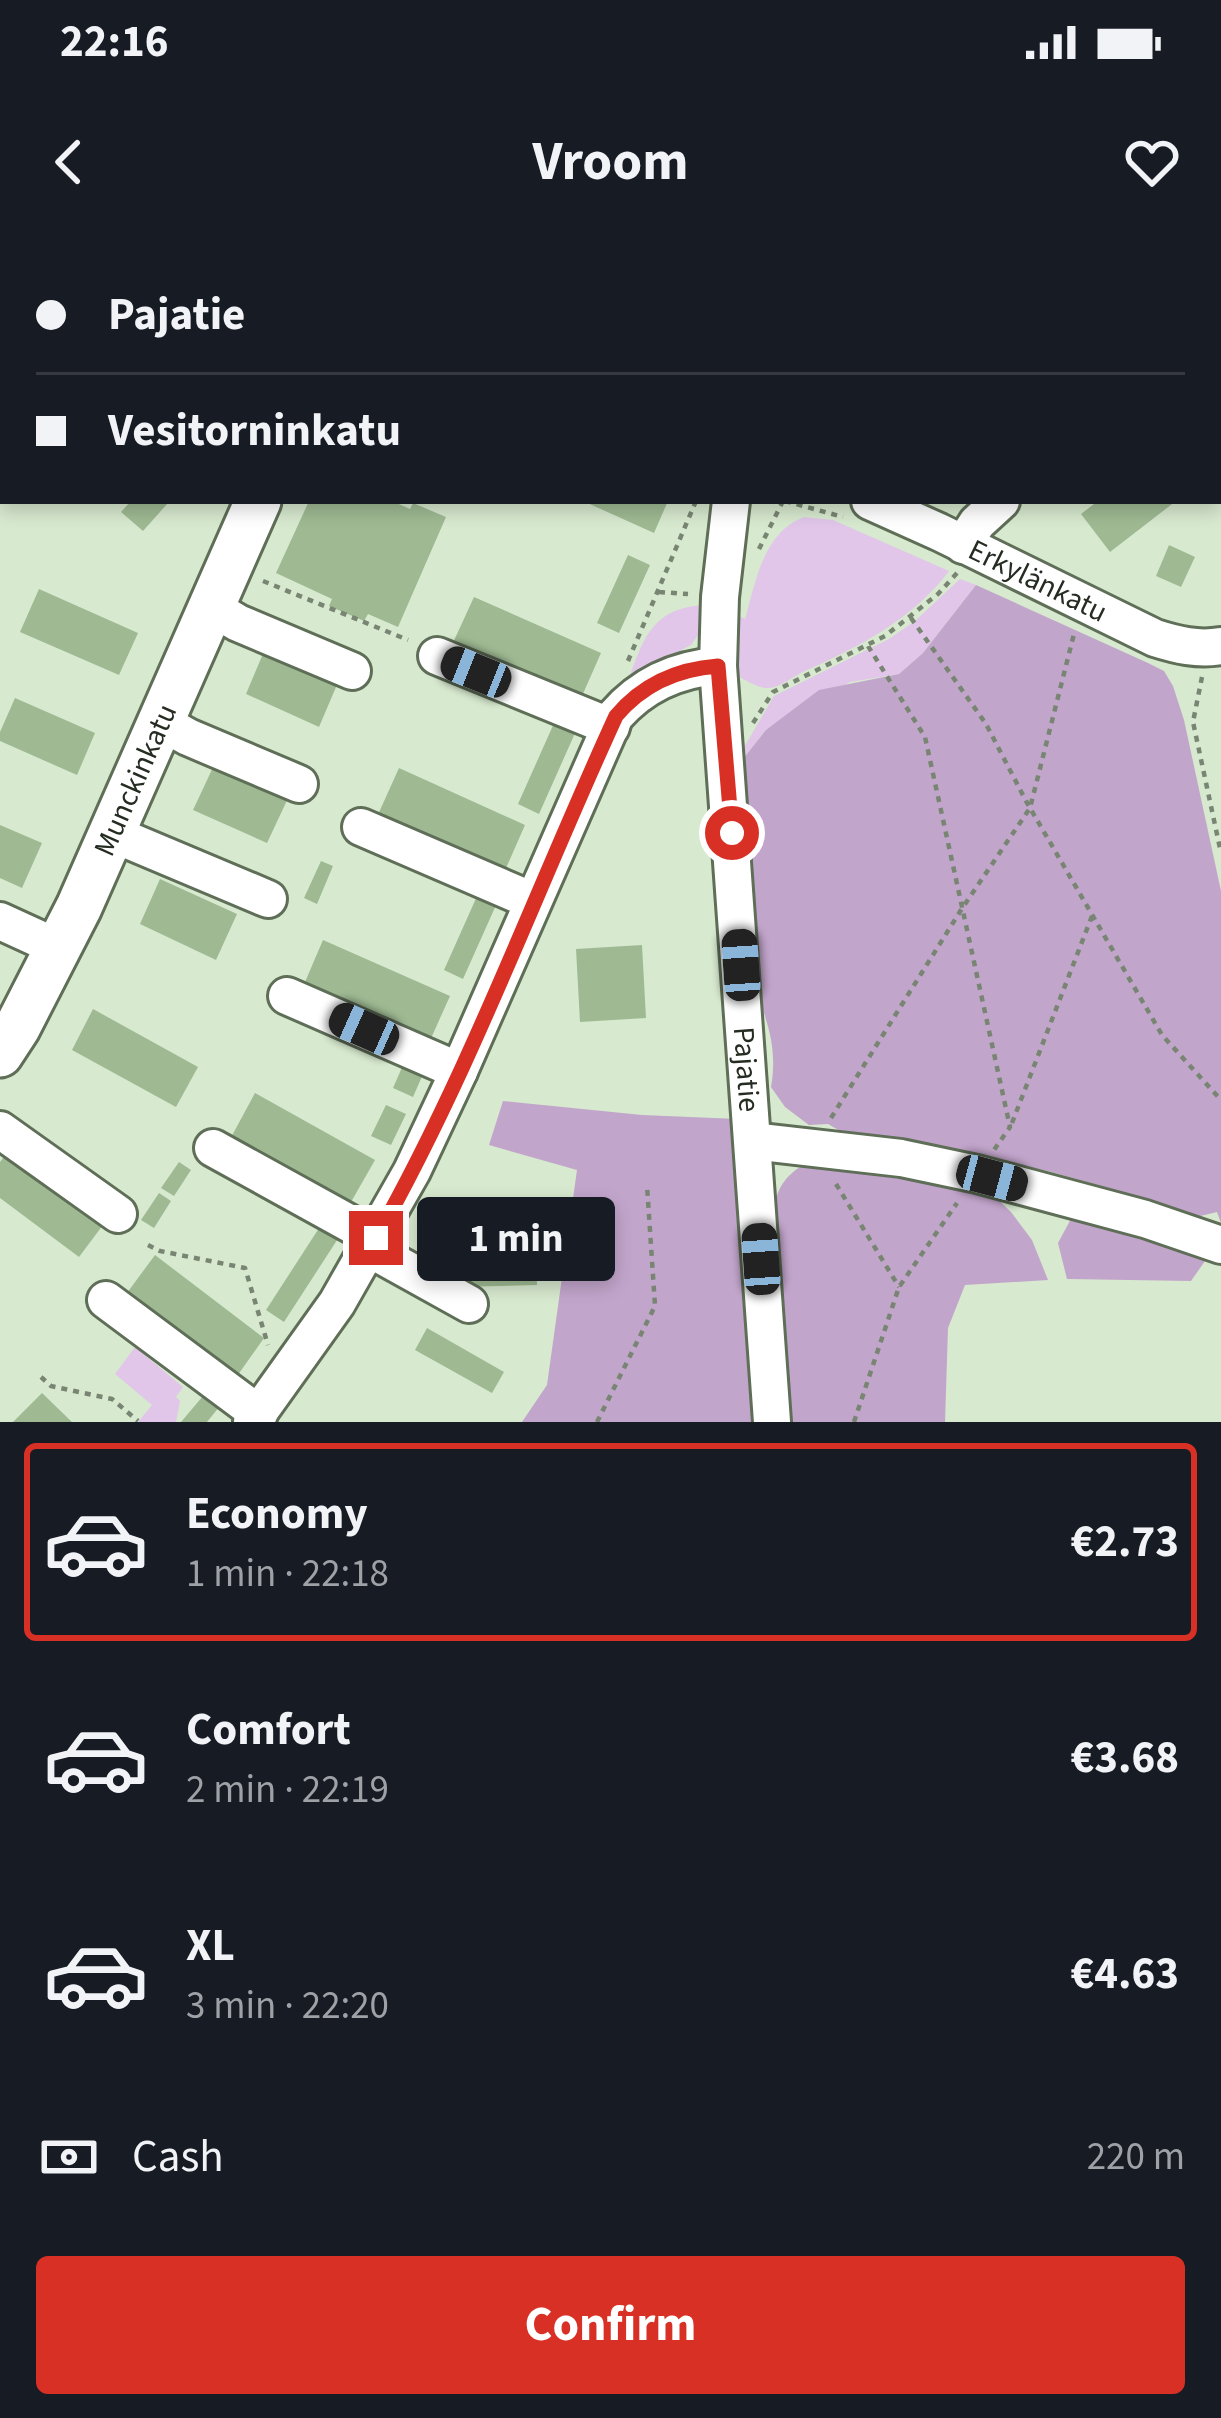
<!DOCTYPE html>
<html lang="en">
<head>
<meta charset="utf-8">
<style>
	body { margin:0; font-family:"Source Sans 3",sans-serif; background:#242831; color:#f1f3f6; height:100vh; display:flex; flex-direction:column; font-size:45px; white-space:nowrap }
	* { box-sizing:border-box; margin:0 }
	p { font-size:39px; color:#9ea1a6 }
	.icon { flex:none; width:66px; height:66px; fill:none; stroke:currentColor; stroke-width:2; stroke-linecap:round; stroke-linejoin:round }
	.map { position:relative; height:1182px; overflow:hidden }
	.side { display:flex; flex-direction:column; background:#171b24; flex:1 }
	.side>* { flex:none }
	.guide { position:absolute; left:0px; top:0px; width:1221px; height:264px; box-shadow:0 6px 18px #0003; display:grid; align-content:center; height:264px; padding:0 36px; background:#171b24 }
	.end { position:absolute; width:54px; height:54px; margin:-27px; border:15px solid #d93025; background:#fff; box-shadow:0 0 0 6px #fff }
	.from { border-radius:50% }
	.bubble { position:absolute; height:84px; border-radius:12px; background:#171b24; box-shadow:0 6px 18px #0003; font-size:39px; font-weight:700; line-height:84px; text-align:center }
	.car { position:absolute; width:36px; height:72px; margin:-36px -18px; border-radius:15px; box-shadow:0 0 9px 3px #0007; background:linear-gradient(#222 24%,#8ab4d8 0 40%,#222 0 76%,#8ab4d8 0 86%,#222 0) }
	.guide b { display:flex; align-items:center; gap:42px; height:114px; font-size:45px }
	.guide b+b { border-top:3px solid #363941 }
	.guide i { width:30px; height:30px; background:#f1f3f6 }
	ul { padding:21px 0 0; list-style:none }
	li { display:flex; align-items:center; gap:36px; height:198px; margin:0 24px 18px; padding:0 12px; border:6px solid transparent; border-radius:12px }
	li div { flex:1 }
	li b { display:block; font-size:45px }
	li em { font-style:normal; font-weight:700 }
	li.on { border-color:#d93025 }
	li>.icon { width:108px; height:108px; stroke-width:1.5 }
	.pay { display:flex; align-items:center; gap:30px; height:132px; padding:0 36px; font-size:45px }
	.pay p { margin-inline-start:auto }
	.primary-button { display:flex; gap:24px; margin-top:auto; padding:24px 36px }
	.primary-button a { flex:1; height:138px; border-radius:12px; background:#d93025; color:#fff; font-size:48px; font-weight:700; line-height:138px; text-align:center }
	.status { display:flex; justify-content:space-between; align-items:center; height:84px; padding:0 60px; background:#171b24; direction:ltr }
	.status svg { height:33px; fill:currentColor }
	header { display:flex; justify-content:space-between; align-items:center; height:156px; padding:0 36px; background:#171b24; font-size:54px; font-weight:700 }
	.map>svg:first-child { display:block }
</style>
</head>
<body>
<div class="status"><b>22:16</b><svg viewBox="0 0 49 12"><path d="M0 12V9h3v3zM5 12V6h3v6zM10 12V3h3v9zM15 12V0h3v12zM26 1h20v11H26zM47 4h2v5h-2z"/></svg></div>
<header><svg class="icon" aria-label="back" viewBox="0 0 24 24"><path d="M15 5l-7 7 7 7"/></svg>Vroom<svg class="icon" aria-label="heart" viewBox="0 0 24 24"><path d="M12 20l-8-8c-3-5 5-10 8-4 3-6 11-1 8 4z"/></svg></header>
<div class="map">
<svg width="1221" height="1182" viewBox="0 0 1221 1182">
	<rect width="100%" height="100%" fill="#d7e9cf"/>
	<path fill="#e1c6e9" d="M804 277 833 280 949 331C912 380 859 407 803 432 794 436 779 448 769 448 758 449 744 439 734 434V374L745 379C756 341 763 293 804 277Z
		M960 339 976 345 923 413 899 434 850 442 766 490 743 519V509L774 456 889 399 915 381Z
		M704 365 703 388 691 405 647 428 627 444C643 400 651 368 704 365Z
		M135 1107 183 1147 176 1157 180 1161 176 1182H138L152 1165 115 1134Z"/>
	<path fill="#c2a5cb" d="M976 345 1148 423 1164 431 1173 446 1184 480 1221 651V983L1217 972 1188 979 1123 952 1051 932 967 913 849 896 828 884 809 885 785 867 771 847C776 818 772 797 763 770L743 519 766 490 819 450 899 434 923 413Z
		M503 861 642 875 738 879 757 1182H522L547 1145 577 930 489 905Z
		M814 918 985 947 1011 972 1032 1000 1048 1040 965 1045 948 1088 945 1182H788L773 970C779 941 789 933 814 918Z
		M1072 977 1205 1011V1021L1191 1041 1067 1039 1058 1003Z"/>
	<path fill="#9fba93" d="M131 261H165L168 263 143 291 121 272Z
		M309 261H392L410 269 413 263 446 277 398 387 368 374 364 381 329 366 332 359 276 333Z
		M583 261H668L654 293Z
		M1098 261H1176L1110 312 1081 274Z
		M1169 305 1195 317 1181 347 1156 336Z
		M628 315 650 325 619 393 597 383Z
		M39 349 138 393 119 435 20 392Z
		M474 357 601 413 578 465 451 407Z
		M265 409 339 440 319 487 246 454Z
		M15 458 95 493 77 535 0 501V492Z
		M559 472 580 482 539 574 518 564Z
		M216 521 290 554 267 603 193 570Z
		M399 528 525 585 503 635 376 579Z
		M0 585 42 603 22 648 0 638Z
		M321 621 333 626 317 664 304 658Z
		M160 639 237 674 216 720 140 684Z
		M482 645 501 654 463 739 444 730Z
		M323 700 450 756 428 805 302 749Z
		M642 705 646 778 580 782 576 709Z
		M93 769 198 827 176 867 72 810Z
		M407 816 427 825 413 857 393 848Z
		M255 853 375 920 347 969 228 903Z
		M386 865 406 874 391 905 371 896Z
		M10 909 106 981 79 1017 0 958V922Z
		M179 922 191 930 174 956 161 948Z
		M159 953 171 961 154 988 141 980Z
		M535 971 537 1045 455 1047 453 974Z
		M323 982 341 994 284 1082 266 1070Z
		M155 1015 264 1098 235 1139 124 1057Z
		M427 1088 504 1132 492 1153 415 1110Z
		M209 1149 224 1161 207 1182H181Z
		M42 1153 72 1182H13Z"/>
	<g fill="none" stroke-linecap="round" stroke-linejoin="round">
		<g stroke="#5e6e57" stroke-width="42">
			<g id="minor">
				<path d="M280 0 287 3"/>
				<path d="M827 3 829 0"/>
				<path d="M1218 92 1221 89"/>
				<path id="s1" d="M731 261 720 357 718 426 772 1182"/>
				<path id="s2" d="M870 261 939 292 1155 398C1177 405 1198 410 1221 406"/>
				<path d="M963 305 977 283 1001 261"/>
				<path d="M211 367 238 383 352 431"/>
				<path d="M437 416 611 487"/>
				<path d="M161 482 188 497 299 544"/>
				<path d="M361 587 533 661"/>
				<path d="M111 593 268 659"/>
				<path d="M0 681 59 708"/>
				<path d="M287 756 459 831"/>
				<path d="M0 890 118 974"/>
				<path d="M753 901 901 918 977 934 1145 979 1221 1005"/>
				<path d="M213 908 376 998"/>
				<path d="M370 1009 469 1064"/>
				<path d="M106 1060 259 1174"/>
				<path d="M252 1182 337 1063 412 931 459 831 615 476C642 445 677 429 718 426"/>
			</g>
		</g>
		<g stroke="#5e6e57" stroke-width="51">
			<g id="major">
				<path d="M373 3 374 0"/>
				<path id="s3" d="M0 814 17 788 79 667 258 261"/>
			</g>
		</g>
		<path stroke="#798573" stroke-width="4.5" stroke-dasharray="6 6" stroke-linecap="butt" d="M785 261 843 277
			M759 309 783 261
			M263 341 408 400
			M659 352 688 354
			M911 378 986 484 1026 561 1162 795 1221 860
			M868 406 925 497 1010 887 994 910
			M628 421 696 261
			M1202 437 1193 482 1221 613
			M753 483 773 452 885 396 938 354 957 333
			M831 878 961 670 1030 568 1075 390
			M1012 883 1092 676
			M836 944 899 1047
			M148 1005 160 1011 245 1028 268 1105
			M41 1137 51 1146 112 1159 138 1181
			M597 1182 655 1066 647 945
			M854 1182 899 1047 957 963"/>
		<use href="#minor" stroke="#fff" stroke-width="36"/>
		<use href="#major" stroke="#fff" stroke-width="45"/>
	</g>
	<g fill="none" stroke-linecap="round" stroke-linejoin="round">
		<path stroke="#d93025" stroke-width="15" d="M376 998C470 832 536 650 616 476 642 445 677 429 718 426L732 593"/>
	</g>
	<g text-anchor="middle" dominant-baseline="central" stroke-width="9" stroke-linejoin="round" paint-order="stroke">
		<g font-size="30" fill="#252c22" stroke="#fff">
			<text stroke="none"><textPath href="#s2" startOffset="186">Erkylänkatu</textPath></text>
			<text stroke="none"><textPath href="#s3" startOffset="306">Munckinkatu</textPath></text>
			<text stroke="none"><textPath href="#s1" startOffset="570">Pajatie</textPath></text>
		</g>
	</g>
</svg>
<i class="end from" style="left:732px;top:593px"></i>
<i class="end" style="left:376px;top:998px"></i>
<div class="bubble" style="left:417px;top:957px;width:198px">1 min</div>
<i class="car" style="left:476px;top:432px;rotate:292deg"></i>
<i class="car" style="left:741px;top:725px;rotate:356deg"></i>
<i class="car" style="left:364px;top:789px;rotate:294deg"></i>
<i class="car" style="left:992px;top:938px;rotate:105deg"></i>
<i class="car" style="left:761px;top:1019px;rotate:356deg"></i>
<div class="guide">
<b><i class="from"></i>Pajatie</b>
<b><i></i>Vesitorninkatu</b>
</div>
</div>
<section class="side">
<ul>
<li class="on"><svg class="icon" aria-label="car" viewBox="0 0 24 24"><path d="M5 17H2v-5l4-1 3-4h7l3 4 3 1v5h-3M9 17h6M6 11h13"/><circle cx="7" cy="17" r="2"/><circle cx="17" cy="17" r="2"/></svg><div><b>Economy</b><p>1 min · 22:18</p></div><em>€2.73</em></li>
<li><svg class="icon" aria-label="car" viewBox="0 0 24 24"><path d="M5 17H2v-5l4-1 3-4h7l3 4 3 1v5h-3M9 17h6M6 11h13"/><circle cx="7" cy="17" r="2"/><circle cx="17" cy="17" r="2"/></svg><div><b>Comfort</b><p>2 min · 22:19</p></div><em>€3.68</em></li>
<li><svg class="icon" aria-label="car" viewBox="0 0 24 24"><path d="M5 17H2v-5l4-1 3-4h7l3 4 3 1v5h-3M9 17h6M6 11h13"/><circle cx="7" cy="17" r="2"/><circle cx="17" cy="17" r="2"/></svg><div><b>XL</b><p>3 min · 22:20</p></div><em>€4.63</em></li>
</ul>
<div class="pay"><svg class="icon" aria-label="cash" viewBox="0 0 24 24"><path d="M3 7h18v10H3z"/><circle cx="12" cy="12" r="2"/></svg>Cash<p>220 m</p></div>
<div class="primary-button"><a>Confirm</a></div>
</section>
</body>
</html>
